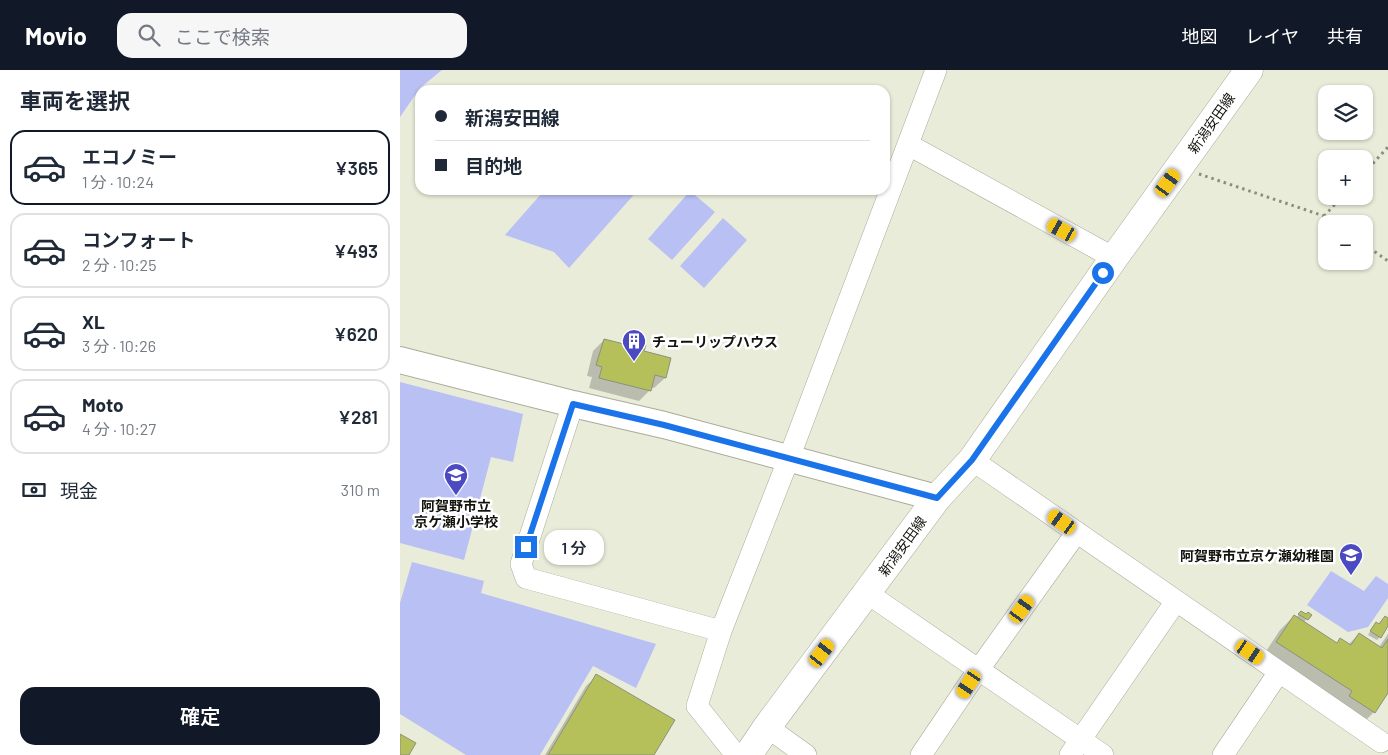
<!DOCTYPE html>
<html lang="ja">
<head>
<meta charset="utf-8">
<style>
	body { margin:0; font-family:Barlow,"Noto Sans JP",sans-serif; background:#f6f6f7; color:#1f2937; height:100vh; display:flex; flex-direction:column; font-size:19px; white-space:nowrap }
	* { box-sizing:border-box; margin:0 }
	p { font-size:16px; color:#747a83 }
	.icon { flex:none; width:28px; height:28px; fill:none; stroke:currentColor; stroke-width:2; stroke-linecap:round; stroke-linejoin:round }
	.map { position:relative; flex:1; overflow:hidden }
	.panel { display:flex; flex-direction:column; background:#fff; width:400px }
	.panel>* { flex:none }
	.guide { position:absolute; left:15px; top:15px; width:475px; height:110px; border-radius:15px; box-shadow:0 1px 4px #0004; display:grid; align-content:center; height:110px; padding:0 20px; background:#fff }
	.controls { position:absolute; left:918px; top:15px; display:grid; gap:10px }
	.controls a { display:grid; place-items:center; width:55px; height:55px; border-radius:10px; background:#fff; box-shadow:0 1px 4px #0004; font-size:25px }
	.end { position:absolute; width:22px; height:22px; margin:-11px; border:6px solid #1a73e8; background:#fff; box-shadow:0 0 0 2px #fff }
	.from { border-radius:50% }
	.bubble { position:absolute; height:35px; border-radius:15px; background:#fff; box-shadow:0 1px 4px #0004; font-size:16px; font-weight:600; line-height:35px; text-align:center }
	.car { position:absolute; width:15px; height:30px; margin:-15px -8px; border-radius:6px; box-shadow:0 0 4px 1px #0007; background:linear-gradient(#f5c518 24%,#345 0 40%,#f5c518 0 76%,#345 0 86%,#f5c518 0) }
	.guide b { display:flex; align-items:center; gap:18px; height:48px; font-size:19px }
	.guide b+b { border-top:1px solid #e0e1e3 }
	.guide i { width:12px; height:12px; background:#1f2937 }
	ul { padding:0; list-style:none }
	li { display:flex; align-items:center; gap:15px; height:75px; margin:0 10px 8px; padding:0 10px; border:2px solid #e0e1e3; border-radius:15px }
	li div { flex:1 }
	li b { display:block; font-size:19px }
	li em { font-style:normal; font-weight:600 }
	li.current { border-color:#111827 }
	li>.icon { width:45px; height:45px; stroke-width:1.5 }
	h2 { padding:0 20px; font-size:22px; line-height:60px }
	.pay { display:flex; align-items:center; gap:12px; height:55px; padding:0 20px; font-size:19px }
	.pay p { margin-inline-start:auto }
	.cta { display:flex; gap:10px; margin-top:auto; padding:10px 20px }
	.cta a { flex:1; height:58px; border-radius:15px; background:#111827; color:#fff; font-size:20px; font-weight:600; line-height:58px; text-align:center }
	header { display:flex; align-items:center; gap:30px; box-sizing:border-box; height:70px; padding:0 25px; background:#111827; color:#fff }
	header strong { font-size:24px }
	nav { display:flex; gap:28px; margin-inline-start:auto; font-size:18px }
	.search { width:350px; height:45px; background:#f6f6f7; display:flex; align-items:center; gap:12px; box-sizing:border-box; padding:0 18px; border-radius:15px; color:#747a83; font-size:19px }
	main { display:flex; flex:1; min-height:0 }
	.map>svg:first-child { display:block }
</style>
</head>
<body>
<header>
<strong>Movio</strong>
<div class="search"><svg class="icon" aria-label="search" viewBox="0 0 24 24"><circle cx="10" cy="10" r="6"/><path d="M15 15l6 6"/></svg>ここで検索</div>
<nav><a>地図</a><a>レイヤ</a><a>共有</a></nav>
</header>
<main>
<section class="panel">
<h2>車両を選択</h2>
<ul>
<li class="current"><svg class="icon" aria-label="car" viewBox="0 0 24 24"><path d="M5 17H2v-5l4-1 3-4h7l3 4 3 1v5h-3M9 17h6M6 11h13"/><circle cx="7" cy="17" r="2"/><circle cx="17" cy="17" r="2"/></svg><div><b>エコノミー</b><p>1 分 · 10:24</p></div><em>¥365</em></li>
<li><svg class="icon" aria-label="car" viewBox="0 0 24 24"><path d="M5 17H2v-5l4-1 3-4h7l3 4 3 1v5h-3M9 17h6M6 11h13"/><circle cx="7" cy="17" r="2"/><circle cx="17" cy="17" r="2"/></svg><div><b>コンフォート</b><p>2 分 · 10:25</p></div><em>¥493</em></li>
<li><svg class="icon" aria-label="car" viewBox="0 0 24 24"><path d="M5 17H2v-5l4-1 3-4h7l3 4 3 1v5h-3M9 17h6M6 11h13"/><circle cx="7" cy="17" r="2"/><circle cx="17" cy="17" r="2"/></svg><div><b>XL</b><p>3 分 · 10:26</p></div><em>¥620</em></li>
<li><svg class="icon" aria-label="car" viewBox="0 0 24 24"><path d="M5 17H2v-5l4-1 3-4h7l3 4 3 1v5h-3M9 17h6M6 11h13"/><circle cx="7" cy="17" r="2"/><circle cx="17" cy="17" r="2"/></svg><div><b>Moto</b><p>4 分 · 10:27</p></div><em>¥281</em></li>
</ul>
<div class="pay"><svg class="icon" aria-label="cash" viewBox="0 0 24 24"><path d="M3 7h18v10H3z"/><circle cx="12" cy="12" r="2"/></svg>現金<p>310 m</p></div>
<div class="cta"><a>確定</a></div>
</section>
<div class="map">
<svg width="988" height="685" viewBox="0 0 988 685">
	<rect width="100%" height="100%" fill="#e9ecd9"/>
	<path fill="#b9c0f3" d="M0 0H42L20 18 0 47Z
		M140 120H238L169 198 154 182 105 165 142 123Z
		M290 121 315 142 272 190 248 169Z
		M323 148 347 170 304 218 280 196Z
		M0 312 123 344 113 392 91 387 64 490 0 473Z
		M12 492 84 511 81 523 256 574 236 618 193 596 140 685H66L0 644V533Z
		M931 501 964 521 976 506 988 514V528L968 557 948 562 907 535Z"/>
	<path fill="#0003" d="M204 270 226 275 229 272 243 282 265 308 254 318 250 317V320L239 331 189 318 192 307 187 306 193 281Z
		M901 542 910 545 904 552 937 574 948 575 959 564 979 577 988 564V621L974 642 960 656 863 586 880 560 894 546 896 548Z
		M985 547 988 549V554L980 567 977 570 968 565 973 557 976 554 979 556Z
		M197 606 253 685H145L186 616Z"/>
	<path fill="#b5c05a" stroke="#8d907e" d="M204 269 228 275V271L246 275 244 281 271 288 266 308 255 305 251 321 199 308 202 297 196 295Z
		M901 541 906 544 908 542 912 545 908 550 898 544Z
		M894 545 937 573 940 568 951 575 959 563 982 578 988 569V623L975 643 949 626 952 621 876 572Z
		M985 546 988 548V556L981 568 970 561 976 552 979 554Z
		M196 604 275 650 254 685H148Z
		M0 664 16 673 9 685H0Z"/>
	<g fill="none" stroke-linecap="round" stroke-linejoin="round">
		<g stroke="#a9ac9a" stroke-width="22">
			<path id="minor" d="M509 75 714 188
				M173 334 121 494 126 508 321 561
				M572 390 981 672
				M467 523 703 685
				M367 657 406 685
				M336 685 297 636 321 561 389 388 536 0
				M521 685 579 599 677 462
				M670 685 776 531
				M823 685 879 602"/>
		</g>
		<g stroke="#a9ac9a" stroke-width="28">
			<path id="tertiary" d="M0 290 173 334 264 355 537 428"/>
		</g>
		<g stroke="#a9ac9a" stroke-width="29">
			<path id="primary" d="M348 685 367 657 537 428 572 390 714 188 849 0"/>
		</g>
		<path stroke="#8a8d7f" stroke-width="3" stroke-dasharray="2.5 4" stroke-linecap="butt" d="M964 103 988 77
			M799 104 924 146 936 154
			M924 146 943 126
			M964 174 988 191"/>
		<use href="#minor" stroke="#fff" stroke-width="21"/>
		<use href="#tertiary" stroke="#fff" stroke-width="26"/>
		<use href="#primary" stroke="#fff" stroke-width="28"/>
	</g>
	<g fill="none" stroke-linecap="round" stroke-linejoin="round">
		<path stroke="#1a73e8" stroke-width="6" d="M126 477 173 334 264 355 537 428 572 390 703 203"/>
	</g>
	<defs>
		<g id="building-pin" transform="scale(1.25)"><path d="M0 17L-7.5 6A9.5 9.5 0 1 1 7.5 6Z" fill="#4c4ac0" stroke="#fff"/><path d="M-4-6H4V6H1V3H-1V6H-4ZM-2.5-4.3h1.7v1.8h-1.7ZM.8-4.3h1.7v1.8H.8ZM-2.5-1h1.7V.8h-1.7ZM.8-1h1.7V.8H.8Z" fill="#fff"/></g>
		<g id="school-pin" transform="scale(1.25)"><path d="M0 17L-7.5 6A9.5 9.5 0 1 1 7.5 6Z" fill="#4c4ac0" stroke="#fff"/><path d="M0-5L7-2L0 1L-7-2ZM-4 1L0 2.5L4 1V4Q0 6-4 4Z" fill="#fff"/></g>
	</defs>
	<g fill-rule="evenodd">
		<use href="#building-pin" x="234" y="271"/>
		<use href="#school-pin" x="56" y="405"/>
		<use href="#school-pin" x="951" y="485"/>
	</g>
	<g text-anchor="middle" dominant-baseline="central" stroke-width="5" stroke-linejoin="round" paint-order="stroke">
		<g font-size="14" fill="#12130d" stroke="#fff">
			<text transform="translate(811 53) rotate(-55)">新潟安田線</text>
			<text transform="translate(502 476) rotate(-54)">新潟安田線</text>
		</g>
		<g font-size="14" font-weight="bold" fill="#12130d" stroke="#fff" text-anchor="start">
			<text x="252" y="271">チューリップハウス</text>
			<text x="56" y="435" text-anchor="middle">阿賀野市立<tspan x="56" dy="16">京ケ瀬小学校</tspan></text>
			<text x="934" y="485" text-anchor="end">阿賀野市立京ケ瀬幼稚園</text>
		</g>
	</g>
</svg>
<div class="controls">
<a><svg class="icon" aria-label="layers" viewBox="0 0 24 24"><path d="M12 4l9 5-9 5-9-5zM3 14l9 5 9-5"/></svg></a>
<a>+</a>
<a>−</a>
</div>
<i class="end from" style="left:703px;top:203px"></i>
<i class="end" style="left:126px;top:477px"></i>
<div class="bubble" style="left:144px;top:460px;width:60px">1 分</div>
<i class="car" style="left:768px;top:113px;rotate:36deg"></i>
<i class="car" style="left:662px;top:160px;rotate:299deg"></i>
<i class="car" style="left:662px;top:452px;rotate:305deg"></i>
<i class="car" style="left:622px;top:539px;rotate:36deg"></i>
<i class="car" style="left:850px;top:582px;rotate:124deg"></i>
<i class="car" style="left:422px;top:583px;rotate:37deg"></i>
<i class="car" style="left:569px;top:614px;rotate:214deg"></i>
<div class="guide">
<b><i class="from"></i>新潟安田線</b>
<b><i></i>目的地</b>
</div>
</div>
</main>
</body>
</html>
